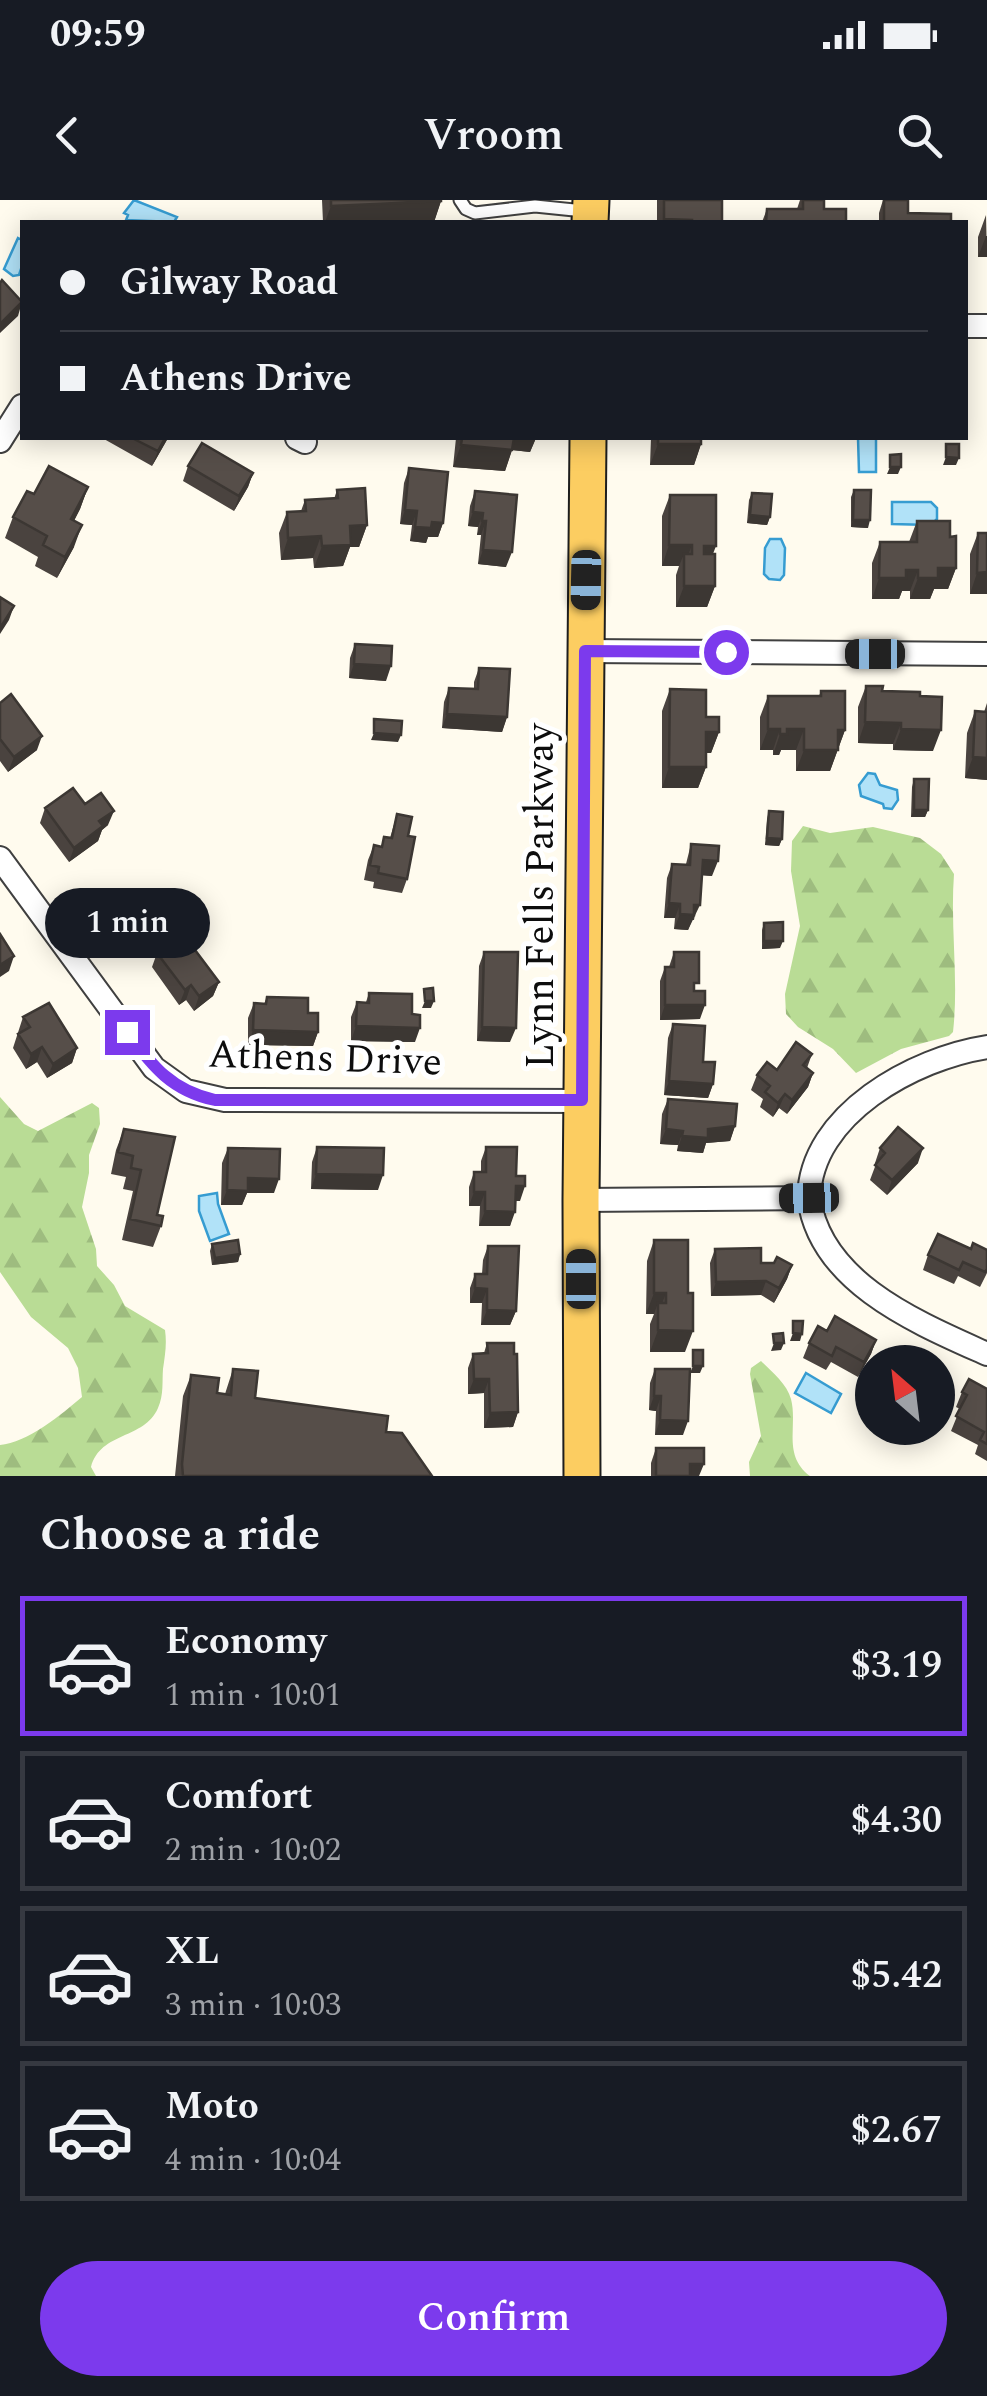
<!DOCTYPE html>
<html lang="en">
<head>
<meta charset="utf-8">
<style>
	body { margin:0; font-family:Spectral,serif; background:#242831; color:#f1f3f6; height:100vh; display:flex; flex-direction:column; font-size:38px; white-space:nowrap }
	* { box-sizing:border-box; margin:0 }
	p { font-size:32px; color:#9ea1a6 }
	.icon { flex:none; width:55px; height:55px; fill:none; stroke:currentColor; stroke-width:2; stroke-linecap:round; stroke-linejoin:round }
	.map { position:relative; height:1276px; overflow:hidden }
	.details { display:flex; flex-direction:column; background:#171b24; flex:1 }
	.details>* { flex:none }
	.banner { position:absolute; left:20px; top:20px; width:948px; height:220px; border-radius:0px; box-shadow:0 5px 25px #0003; display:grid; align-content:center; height:220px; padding:0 40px; background:#171b24 }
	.needle { width:65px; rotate:332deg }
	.controls { position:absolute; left:855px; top:1145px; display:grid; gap:20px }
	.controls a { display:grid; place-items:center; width:100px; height:100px; border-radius:50%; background:#171b24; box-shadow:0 5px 25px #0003; font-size:50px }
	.end { position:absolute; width:45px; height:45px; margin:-22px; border:12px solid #7c3aed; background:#fff; box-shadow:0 0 0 5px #fff }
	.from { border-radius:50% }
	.bubble { position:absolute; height:70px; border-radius:35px; background:#171b24; box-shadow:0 5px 25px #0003; font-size:32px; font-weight:600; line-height:70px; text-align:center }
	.car { position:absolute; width:30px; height:60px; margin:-30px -15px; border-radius:12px; box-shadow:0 0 8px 2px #0007; background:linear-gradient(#222 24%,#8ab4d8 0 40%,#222 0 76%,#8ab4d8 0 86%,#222 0) }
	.banner b { display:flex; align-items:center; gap:35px; height:95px; font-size:38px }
	.banner b+b { border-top:2px solid #363941 }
	.banner i { width:25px; height:25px; background:#f1f3f6 }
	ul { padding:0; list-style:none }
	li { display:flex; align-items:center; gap:30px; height:140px; margin:0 20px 15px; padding:0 20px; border:5px solid #363941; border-radius:0px }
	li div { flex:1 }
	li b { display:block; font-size:38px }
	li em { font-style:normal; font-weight:600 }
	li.selected { border-color:#7c3aed }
	li>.icon { width:90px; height:90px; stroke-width:1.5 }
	h2 { padding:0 40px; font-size:45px; line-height:120px }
	.button { display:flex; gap:20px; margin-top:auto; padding:20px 40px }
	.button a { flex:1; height:115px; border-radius:60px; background:#7c3aed; color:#fff; font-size:40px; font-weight:600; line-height:115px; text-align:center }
	.status { display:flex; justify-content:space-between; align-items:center; height:70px; padding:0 50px; background:#171b24; direction:ltr }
	.status svg { height:28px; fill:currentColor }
	header { display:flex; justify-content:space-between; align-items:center; height:130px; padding:0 40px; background:#171b24; font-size:45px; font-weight:600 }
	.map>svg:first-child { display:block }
</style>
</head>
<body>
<div class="status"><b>09:59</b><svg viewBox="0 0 49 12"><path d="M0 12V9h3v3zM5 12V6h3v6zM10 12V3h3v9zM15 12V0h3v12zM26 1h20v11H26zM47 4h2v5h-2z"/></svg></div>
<header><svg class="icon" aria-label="back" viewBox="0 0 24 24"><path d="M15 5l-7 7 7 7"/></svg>Vroom<svg class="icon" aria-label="search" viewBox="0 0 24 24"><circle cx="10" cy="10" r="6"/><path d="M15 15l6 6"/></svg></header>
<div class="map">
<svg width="987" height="1276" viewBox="0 0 987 1276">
	<defs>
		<pattern id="forest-firs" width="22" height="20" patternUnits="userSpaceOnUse" patternTransform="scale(2.5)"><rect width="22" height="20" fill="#b9dc95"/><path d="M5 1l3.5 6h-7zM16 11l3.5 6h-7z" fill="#9ebc7f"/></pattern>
	</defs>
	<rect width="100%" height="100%" fill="#fffbee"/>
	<path fill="url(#forest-firs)" d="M803 626 830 633 873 627 920 638 941 654 954 674C950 728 959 779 953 832L949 836 901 849 856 873 833 849 798 827 786 814 785 794 800 726 791 671 792 641Z
		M0 897 24 924 38 931 92 903 99 908 100 924 89 955V973L82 1007 96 1049 97 1066 114 1085 125 1106 165 1130C167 1144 165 1155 163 1169 162 1181 164 1195 158 1208 144 1240 101 1231 91 1267L96 1276H0V1245C27 1243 62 1214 82 1197L78 1168 68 1148 31 1117 0 1072Z
		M761 1161C772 1172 787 1184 791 1199 798 1226 782 1255 810 1276H750L749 1262 761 1236 750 1174 751 1168Z"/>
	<path fill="#b1e2f8" stroke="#369cd1" stroke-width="2.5" d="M134 0 177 17 174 22 126 20 128 15 124 13Z
		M18 38 22 40V66L19 75 13 76 4 69Z
		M858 238H876V272H859Z
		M892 302H931L937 308V319L931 325 892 324Z
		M770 339H781L785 348 784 375 780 380 769 379 764 374 765 348Z
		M868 573 875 574 880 585 897 590 898 600 892 609 884 608 883 604 861 596 859 585Z
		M217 993 218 1004 229 1034 210 1041 199 1011V996Z
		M806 1173 841 1194 831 1213 795 1193Z"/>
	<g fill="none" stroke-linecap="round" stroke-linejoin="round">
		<g stroke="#404040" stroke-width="15">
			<path id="lane" d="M460 0 466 9 475 13 535 6 584 11"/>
		</g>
		<g stroke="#404040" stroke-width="26">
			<path id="street" d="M965 126H987
				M297 238 305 242
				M0 241 22 206
				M585 451 987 454
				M0 658 154 868 186 891 225 900 582 901
				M809 998C810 914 915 858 987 847
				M581 1000 809 998C820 1083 918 1123 987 1154"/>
		</g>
		<g stroke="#1e1e1e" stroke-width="39">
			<path id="primary" d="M590 22 591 0
				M582 1276 581 1000 588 238"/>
		</g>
		<use href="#lane" stroke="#fff" stroke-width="11"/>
		<use href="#street" stroke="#fff" stroke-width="22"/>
		<use href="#primary" stroke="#fccd61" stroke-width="35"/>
	</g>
	<path fill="#4a433f" d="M322 0H441V1L434 22H323Z
		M657 0H722V22H657Z
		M800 0H824V9L846 22H762L767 9H797Z
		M883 0 908 13 951 22H879V13Z
		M986 15 987 57H978V37Z
		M105 238H168L152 266 104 239Z
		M456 238H536L530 252 512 250 505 271 453 267Z
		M651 238H701V244L694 265H650Z
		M188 266 253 273 248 287 234 311 183 281Z
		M409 268 443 323 438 337H428L426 343 410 341 412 325 400 324 404 283Z
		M88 287 80 309 74 321V347L57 378 35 366 38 357 5 338 13 317 34 294Z
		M337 290 367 325 359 347H350L343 366 314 368 313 358 281 360 279 333 287 312 301 311 305 300 334 299Z
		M854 290 868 328 851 327V297Z
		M475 291 506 367 478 364 481 335H477L478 327 468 326 470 306Z
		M752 293 770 317 767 325 747 323 749 300Z
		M670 295 713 354 715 386 707 407H676V375L679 366H662V316Z
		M917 321 950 337 956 368 948 389H934L930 399H910V391H902L899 399H872V363L880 342H909Z
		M978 333H987V394H970V354Z
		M355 444 386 481 349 478 350 458Z
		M479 468 507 517 502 532 442 528 444 502 449 488 474 489V482Z
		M866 486 882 491 920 496 933 551 893 550V544L858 543V507Z
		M670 489 706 517 719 532 711 553H706V567L698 588H662V511Z
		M821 491 845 530 830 571H796V550H781L779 555H773V550H760V517L768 496H819Z
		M0 503 37 550 8 572 0 561Z
		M987 503V580L965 578 967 533 975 511 984 512Z
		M914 579 928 610 925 617H911L912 587Z
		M85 604 108 625 102 630 98 641 69 662 40 623 45 608Z
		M769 611 782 639 779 646 765 645 767 619Z
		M397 614 408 636 407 679 402 693 373 688 374 682 364 680 368 660 374 645 381 647 384 637 390 638Z
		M691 644 712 676 702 675 694 720H692L688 730 674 729 675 718H664L667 678 672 664H686Z
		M764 723 780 748 762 749V730Z
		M484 752 510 842 477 841 479 766Z
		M674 752 700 819 660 820V781L665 767H669Z
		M157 753 219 782 213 796 194 811 186 800 179 805 152 767Z
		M369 793 412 814 415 842 351 841V817L357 802H366Z
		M267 797 308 813 318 832 313 846 248 845V818L254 803 264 804Z
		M23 817 77 848 72 863 47 878 37 862 26 869 13 848Z
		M673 824 703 862 713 884 708 898 664 895 668 838Z
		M812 854 807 868 813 873 808 887 787 914 779 908 773 917 760 907 763 899 751 890 757 875 777 870Z
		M668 899 735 926 730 941 706 943 703 953 677 951 678 945 660 944 662 914Z
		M124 929 161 1026 153 1047 122 1040 133 991 123 989 126 977 111 974 116 950Z
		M317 947 378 990 311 989 312 962Z
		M486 947 516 976 520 1001H516L510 1026H479L480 1006H469V987L474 972H481V961Z
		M228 948 274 993H247L242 1005H221L222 963Z
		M880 948 918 963 887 995 870 980 876 964 875 963Z
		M654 1040 685 1152H650V1124L654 1114H646L647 1061Z
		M212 1044 240 1054 238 1062 212 1065 210 1051Z
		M488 1046 516 1111 510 1125H481L482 1103H470V1088L475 1074H482L483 1060Z
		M715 1049 761 1063 792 1065 787 1079 774 1103 761 1095 711 1096 710 1063Z
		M971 1049 987 1050V1073L980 1087 958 1076 954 1084 923 1070 928 1055Z
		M827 1131 876 1140 871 1154 858 1177 831 1162 826 1170 803 1158 809 1143Z
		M487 1143 518 1212 513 1227 484 1228V1193L468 1194V1168L473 1154 484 1153Z
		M233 1169 255 1198 386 1232 432 1276H175L183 1196 191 1175 217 1193 225 1194Z
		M655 1169 683 1235H655L656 1211 649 1210 650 1183Z
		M987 1189V1261L975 1254 978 1245 951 1231 960 1209 956 1207 962 1192Z
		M656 1248 699 1276H651V1263Z"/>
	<path fill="#3c3733" d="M441 1 434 22H325L331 6Z
		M664 19 692 20 691 22H663Z
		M986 36H987V57H978Z
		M22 102 18 116 0 133V124Z
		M165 238H168L152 266 158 251Z
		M511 238H536L530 252 512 250 505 271 453 267 461 245Z
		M658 244H701L694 265H650Z
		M946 257 959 258 956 265H943Z
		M890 267H901L898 274H887Z
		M253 273 248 287 234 311 239 296Z
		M88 287 80 309 63 341 71 319Z
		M405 310 417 311 412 325 400 324Z
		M473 312 483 313 478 327 468 326Z
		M750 315 770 317 767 325 747 323Z
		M853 320H870L868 328 851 327Z
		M482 321H486L481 335H477Z
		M432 322 443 323 438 337H428L426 343 410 341 415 327Z
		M82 325 74 347 57 378 65 357Z
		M367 325 359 347H350L343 366 314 368 322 346 350 326Z
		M321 336 313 358 281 360 288 338Z
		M669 345H692L684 366V354L679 366H662Z
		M704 346H716L708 367 696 368Z
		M483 350 512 352 506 367 478 364Z
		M938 368H956L948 389H934L930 399H910L918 378Z
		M906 370H918L910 391H902L899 399H872L879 378Z
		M987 372V394H970L977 373Z
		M684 386H715L707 407H676Z
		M14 406 9 420 0 434V428Z
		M354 464 391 466 386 481 349 478Z
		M447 514 507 517 502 532 442 528Z
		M865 522 901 523 893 544 858 543Z
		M768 529H780L773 550H760Z
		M787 529H804L796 550H781L779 555H773L780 534Z
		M901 529 941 530 933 551 893 550Z
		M838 530H845L830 571H796L804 550Z
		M706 532H719L711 553H699Z
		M374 533 401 535 398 542 371 540Z
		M42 536 37 550 8 572 14 557Z
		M973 557 987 558V580L965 578Z
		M669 567H706L698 588H662Z
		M914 610H928L925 617H911Z
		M114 611 108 625 102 630 98 641 69 662 74 648 99 621Z
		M767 638 782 639 779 646 765 645Z
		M703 660 718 661 712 676 697 675Z
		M669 703 680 704 675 718H664Z
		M694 705H700L688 730 674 729 680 714Z
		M764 741H783L780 748 762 749Z
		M14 756 9 771 0 777V765Z
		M219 782 213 796 194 811 199 796Z
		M191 785 186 800 179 805 185 790Z
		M425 801H434L431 808H422Z
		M665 805H705L700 819 660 820Z
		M356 826 420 828 415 842 351 841Z
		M482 827 516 828 510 842 477 841Z
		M253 830 318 832 313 846 248 845Z
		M42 847 37 862 26 869 31 854Z
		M77 848 72 863 47 878 53 864Z
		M813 873 808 887 787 914 792 900Z
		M669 881 713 884 708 898 664 895Z
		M785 894 779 908 773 917 778 903Z
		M735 926 730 941 706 943 703 953 677 951 682 936 708 929Z
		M666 929 683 931 678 945 660 944Z
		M923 948 918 963 887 995 892 980Z
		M316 974 383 975 378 990 311 989Z
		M248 978 279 979 274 993H247L242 1005H221L227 990Z
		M516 986H525L520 1001H511Z
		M474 992H485L480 1006H469Z
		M485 1011 515 1012 510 1026H479Z
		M240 1054 238 1062 212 1065 215 1058Z
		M792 1065 787 1079 774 1103 779 1088Z
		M766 1081 761 1095 711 1096 716 1082Z
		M475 1088 487 1089 482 1103H470Z
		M654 1093H666L658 1114V1103L654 1114H646Z
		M487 1110 516 1111 510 1125H481Z
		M658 1130 693 1131 685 1152H650Z
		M793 1133 802 1134 800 1141H790Z
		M876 1140 871 1154 858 1177 864 1162Z
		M774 1143H784L781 1150 771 1151Z
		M693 1166H703L700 1173H690Z
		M474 1179H489L484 1193 468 1194Z
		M654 1196H661L656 1211 649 1210Z
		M518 1212 513 1227 484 1228 490 1213Z
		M660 1220 688 1221 683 1235H655Z
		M690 1264H704L699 1276H686Z"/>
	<path fill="#564e49" stroke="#3c3733" stroke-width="2.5" d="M331 0H441V1L331 6Z
		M664 0H722V22H692V20L664 19Z
		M803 0H824V9H846V22H766L767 9H803Z
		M884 0H908V13L951 14V22H884Z
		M2 80 22 102 0 124V83Z
		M132 238H165L158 251Z
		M462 238H514L512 250 461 245Z
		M658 238H701V244H658Z
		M202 243 253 273 239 296 188 266Z
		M946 244H959V258L946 257Z
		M901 254V267H890V255Z
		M49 266 88 287 71 319 82 325 65 357 43 345 47 336 13 317 27 291 34 294Z
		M409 268 448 272 443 323 432 322 431 328 415 327 417 311 405 310Z
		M365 288 367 325 350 326 351 345 322 346 321 336 288 338 287 312 306 311 305 300 338 298 337 290Z
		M854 290H871L870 320H853Z
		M475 291 517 295 512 352 483 350 486 321H482L483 313 473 312Z
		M752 293 772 294 770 317 750 315Z
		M670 295H716V346H704V354H715V386H684V354H692V345H669Z
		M917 321H950V337L956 336V368H938V378H918V370H906V378H879L880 342H917Z
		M978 333H987V372L977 373Z
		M0 397 14 406 0 428Z
		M355 444 392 446 391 466 354 464Z
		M479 468 510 469 507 517 447 514 449 488 478 489Z
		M866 486H883L882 491 920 492V496L942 497 941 530 901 529V523L865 522Z
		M670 489 706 490V517H719V532H706V567H669Z
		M821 491H845V530H838V550H804V529H787V534H780V529H768V496H821Z
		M11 494 42 536 14 557 0 539V503Z
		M975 511 987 512V558L973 557Z
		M374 519 402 521 401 535 374 533Z
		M914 579H929L928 610H914Z
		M73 588 85 604 101 593 114 611 99 621 103 626 74 648 45 608Z
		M769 611 783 612 782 639 767 638Z
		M397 614 412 617 408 636 415 637 407 679 378 673 379 667 370 665 374 645 382 647 384 637 392 638Z
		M691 644 719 646 718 661 703 660 700 705H694V715L680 714V704L669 703 672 664 690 665Z
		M783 722V741H764V723Z
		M0 734 14 756 0 765Z
		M183 734 219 782 199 796 191 785 185 790 157 753Z
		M484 752H518L516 828 482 827Z
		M674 752H699V783H694V791H705V805H665V767H674Z
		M433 788 434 801H425L424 789Z
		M369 793 412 794V814L420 815V828L356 826 357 802 369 803Z
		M267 797 308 798V813H318V832L253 830 254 803 266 804Z
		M49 803 77 848 53 864 42 847 31 854 18 834 30 827 23 817Z
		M673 824 705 826 703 862H715L713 884 669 881Z
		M796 842 812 854 803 865 813 873 792 900 785 894 778 903 765 892 770 886 757 875 767 862 777 870Z
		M668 899 737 904 735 926 708 929V938L682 936 683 931 666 929Z
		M898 927 923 948 892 980 875 965 885 953 880 948Z
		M124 929 175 937 157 1015 163 1016 161 1026 130 1019 141 970 131 968 133 956 118 952Z
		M317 947 384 948 383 975 316 974Z
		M486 947H517L516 976H525V986H516L515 1012 485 1011V992H474V972H486Z
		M228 948 280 949 279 979 248 978V991L227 990Z
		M938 1034 971 1049 973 1043 987 1050V1069L985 1072 963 1062 959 1070 928 1055Z
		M238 1040 240 1054 215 1058 212 1044Z
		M654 1040H688V1093H693V1131L658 1130V1103H666V1093H654Z
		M488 1046H519L516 1111 487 1110V1089L475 1088V1074H487Z
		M761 1048V1063H774L777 1057 792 1065 779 1088 766 1081 716 1082 715 1049Z
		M835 1116 876 1140 864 1162 836 1147 832 1156 809 1143 818 1126 827 1131Z
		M793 1121H803L802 1134 793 1133Z
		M783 1133 784 1143H774L773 1134Z
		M487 1143H514V1154H517L518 1212 490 1213 489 1179H474L473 1154 488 1153Z
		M693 1150H703V1166H693Z
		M233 1169 258 1171 255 1198 388 1216 386 1232 402 1233 432 1276H183L182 1264 191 1175 219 1178 217 1193 231 1195Z
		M655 1169H690L688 1221 660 1220 661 1196H654Z
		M969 1179 987 1189V1244L980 1240 984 1232 956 1216 967 1195 962 1192Z
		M938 1184 944 1188 938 1199Z
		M656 1248H704V1264H690V1276H656Z"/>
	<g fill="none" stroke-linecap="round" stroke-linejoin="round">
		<path stroke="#7c3aed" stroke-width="12" d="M127 832C152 866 172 891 215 900H582L585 451 726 452"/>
	</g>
	<g text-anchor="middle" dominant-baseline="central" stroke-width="10" stroke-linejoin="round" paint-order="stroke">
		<g font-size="40" fill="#0d0d0d" stroke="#fff">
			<text transform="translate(541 696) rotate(-90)">Lynn Fells Parkway</text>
			<text transform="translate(325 859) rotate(2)">Athens Drive</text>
		</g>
	</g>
</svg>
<div class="controls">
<a><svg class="needle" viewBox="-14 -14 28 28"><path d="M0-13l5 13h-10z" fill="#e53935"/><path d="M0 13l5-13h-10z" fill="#9ea1a6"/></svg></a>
</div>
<i class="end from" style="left:726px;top:452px"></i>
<i class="end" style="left:127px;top:832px"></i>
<div class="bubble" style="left:45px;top:688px;width:165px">1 min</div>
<i class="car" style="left:586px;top:380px;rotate:181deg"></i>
<i class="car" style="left:875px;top:454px;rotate:270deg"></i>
<i class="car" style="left:809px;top:998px;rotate:269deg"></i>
<i class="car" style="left:581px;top:1079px;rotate:0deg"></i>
<div class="banner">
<b><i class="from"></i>Gilway Road</b>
<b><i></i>Athens Drive</b>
</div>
</div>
<section class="details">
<h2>Choose a ride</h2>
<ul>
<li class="selected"><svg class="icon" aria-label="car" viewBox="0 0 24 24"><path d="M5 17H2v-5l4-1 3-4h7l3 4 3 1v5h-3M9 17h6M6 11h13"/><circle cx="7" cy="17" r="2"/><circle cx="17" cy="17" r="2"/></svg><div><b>Economy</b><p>1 min · 10:01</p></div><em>$3.19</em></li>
<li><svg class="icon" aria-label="car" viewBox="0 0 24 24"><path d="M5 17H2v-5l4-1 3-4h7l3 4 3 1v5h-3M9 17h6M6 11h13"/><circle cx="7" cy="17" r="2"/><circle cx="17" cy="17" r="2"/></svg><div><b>Comfort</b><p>2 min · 10:02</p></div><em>$4.30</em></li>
<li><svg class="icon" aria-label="car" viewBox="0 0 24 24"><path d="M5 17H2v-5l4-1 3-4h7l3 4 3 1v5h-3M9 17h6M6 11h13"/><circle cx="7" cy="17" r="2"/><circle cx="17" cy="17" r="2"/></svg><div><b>XL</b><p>3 min · 10:03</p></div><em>$5.42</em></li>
<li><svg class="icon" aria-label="car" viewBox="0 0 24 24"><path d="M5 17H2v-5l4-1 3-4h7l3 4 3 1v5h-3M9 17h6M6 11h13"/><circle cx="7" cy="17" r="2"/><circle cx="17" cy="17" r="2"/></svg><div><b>Moto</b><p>4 min · 10:04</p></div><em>$2.67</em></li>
</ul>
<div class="button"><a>Confirm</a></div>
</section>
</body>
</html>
